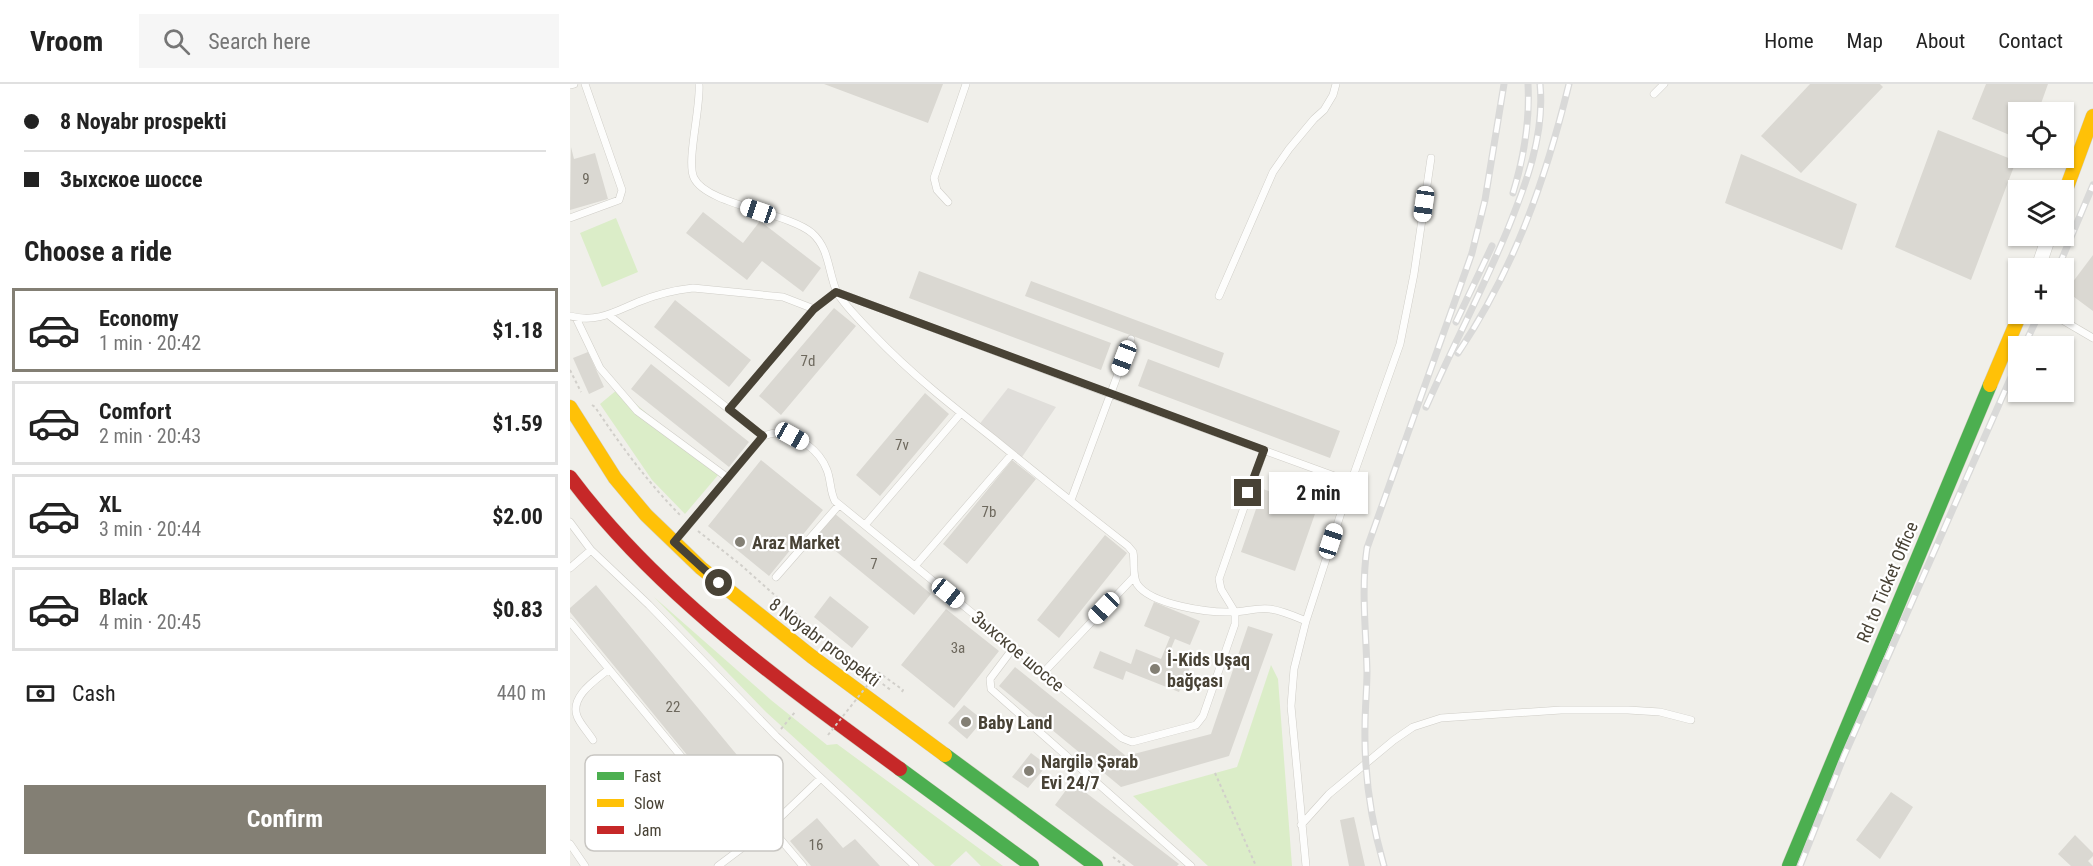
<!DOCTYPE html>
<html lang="en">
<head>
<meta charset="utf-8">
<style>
	body { margin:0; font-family:"Roboto Condensed",sans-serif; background:#f6f6f6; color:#222; height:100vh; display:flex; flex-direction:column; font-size:22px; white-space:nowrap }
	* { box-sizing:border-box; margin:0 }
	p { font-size:20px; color:#767676 }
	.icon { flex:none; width:33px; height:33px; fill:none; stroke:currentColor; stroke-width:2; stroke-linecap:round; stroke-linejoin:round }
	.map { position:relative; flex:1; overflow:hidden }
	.drawer { display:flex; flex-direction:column; background:#fff; width:570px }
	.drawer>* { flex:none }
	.guide { display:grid; align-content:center; height:132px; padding:0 24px; background:#fff }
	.buttons { position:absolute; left:1438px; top:18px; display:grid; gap:12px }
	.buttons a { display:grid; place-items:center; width:66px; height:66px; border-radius:0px; background:#fff; box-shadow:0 2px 4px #0004; font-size:30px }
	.end { position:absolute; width:27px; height:27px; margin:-14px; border:8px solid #484235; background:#fff; box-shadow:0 0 0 3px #fff }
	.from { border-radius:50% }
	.bubble { position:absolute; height:42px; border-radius:0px; background:#fff; box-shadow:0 2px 4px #0004; font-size:20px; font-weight:700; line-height:42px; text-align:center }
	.car { position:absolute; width:18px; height:36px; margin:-18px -9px; border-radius:8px; box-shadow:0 0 4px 2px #0007; background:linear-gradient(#fff 24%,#345 0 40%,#fff 0 76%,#345 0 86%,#fff 0) }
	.guide b { display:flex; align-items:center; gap:21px; height:57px; font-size:22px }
	.guide b+b { border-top:2px solid #e0e0e0 }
	.guide i { width:15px; height:15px; background:#222 }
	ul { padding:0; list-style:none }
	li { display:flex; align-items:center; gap:18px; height:84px; margin:0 12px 9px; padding:0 12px; border:3px solid #e0e0e0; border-radius:0px }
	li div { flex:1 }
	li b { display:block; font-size:22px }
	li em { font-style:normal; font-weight:700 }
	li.active { border-color:#837f74 }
	li>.icon { width:54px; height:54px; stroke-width:1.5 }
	h2 { padding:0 24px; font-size:27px; line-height:72px }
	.pay { display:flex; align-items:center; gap:15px; height:66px; padding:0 24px; font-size:22px }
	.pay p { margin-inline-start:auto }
	.primary-button { display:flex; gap:12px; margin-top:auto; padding:12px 24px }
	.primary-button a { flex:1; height:69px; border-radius:0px; background:#837f74; color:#fff; font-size:24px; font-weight:700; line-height:69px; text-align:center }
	header { display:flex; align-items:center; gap:36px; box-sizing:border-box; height:84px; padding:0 30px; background:#fff; border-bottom:2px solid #e0e0e0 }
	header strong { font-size:28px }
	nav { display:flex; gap:33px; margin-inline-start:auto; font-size:21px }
	.search { width:420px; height:54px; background:#f6f6f6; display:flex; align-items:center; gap:15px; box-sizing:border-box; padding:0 21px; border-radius:0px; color:#767676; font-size:22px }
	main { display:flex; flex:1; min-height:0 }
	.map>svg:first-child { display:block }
</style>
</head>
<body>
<header>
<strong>Vroom</strong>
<div class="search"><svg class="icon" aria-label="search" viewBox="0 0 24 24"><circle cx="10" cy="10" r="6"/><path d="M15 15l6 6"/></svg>Search here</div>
<nav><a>Home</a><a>Map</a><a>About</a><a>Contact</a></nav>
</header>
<main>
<section class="drawer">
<div class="guide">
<b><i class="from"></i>8 Noyabr prospekti</b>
<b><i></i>Зыхское шоссе</b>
</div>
<h2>Choose a ride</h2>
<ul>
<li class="active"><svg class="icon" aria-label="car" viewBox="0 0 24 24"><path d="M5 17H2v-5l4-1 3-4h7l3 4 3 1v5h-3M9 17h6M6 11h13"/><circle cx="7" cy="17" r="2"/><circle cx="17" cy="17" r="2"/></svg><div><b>Economy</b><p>1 min · 20:42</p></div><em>$1.18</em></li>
<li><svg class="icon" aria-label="car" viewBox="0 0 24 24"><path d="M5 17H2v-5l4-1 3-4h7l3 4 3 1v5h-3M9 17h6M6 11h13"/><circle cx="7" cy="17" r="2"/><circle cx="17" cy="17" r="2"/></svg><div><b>Comfort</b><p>2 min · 20:43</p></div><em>$1.59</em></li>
<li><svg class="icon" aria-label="car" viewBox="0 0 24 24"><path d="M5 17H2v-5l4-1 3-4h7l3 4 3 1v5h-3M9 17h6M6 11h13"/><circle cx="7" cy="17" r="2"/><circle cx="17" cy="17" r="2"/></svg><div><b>XL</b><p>3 min · 20:44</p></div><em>$2.00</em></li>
<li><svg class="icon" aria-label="car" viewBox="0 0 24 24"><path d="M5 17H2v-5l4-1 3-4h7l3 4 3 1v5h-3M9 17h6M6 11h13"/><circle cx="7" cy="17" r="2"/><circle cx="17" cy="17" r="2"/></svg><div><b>Black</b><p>4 min · 20:45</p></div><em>$0.83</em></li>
</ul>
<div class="pay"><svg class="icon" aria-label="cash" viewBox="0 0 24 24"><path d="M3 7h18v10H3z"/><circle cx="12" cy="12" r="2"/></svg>Cash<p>440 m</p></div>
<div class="primary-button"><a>Confirm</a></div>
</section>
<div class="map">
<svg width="1523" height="782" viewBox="0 0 1523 782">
	<rect width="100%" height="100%" fill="#f0efea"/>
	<path fill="#dbedc8" d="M46 134 68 188 32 203 10 149Z
		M48 305 149 390 115 430 82 396 30 320Z
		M84 513 201 616 257 661 267 660 433 782H411L396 767 380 782H365L196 628Z
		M701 581 708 595 722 782H638L563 712 667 683Z"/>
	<path fill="#e0deda" d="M438 304 486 323 450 376 408 342Z"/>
	<path fill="#dad8d2" d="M254 0H373L358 39Z
		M1240 0H1310L1313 3 1231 89 1191 52Z
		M1416 0H1478L1468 28H1449V55L1402 35Z
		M1368 46 1446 77 1401 196 1325 163Z
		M1 63 4 75 25 69 38 115 0 126Z
		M1171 70 1287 120 1272 166 1155 119Z
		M133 128 173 159 190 137 251 184 233 208 192 177 177 196 116 149Z
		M1523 171V227L1496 207Z
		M349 187 541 259 531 286 339 214Z
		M461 197 654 269 649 284 455 212Z
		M105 216 181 276 159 303 84 243Z
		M264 224 286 242 211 331 189 312Z
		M18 268 34 303 19 310 3 274Z
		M578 275 770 347 760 374 568 302Z
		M81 280 179 358 159 383 61 305Z
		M355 309 379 330 310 412 286 391Z
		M191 376 253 426 199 492 138 442Z
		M442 376 466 395 397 480 373 460Z
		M693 405 747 424 725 487 671 468Z
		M264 429 361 510 344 531 246 451Z
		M535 451 557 469 489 554 467 536Z
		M26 501 206 718 176 743 0 528V524Z
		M260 512 299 543 282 564 244 533Z
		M584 518 630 537 620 561 605 555 597 574 620 583 609 608 556 587 553 596 523 584 530 567 561 580 566 565 591 575 600 553 574 542Z
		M376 525 429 567 384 624 331 581Z
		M678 542 703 550 659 672 551 703 429 602 445 583 556 672 641 650Z
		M394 621 413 636 397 655 378 639Z
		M461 669 477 681 458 704 442 693Z
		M502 698 609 780 607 782H564L485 721Z
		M1321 708 1343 723 1310 775 1286 756Z
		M784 733 795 782H779L770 736Z
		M247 734 273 764 285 755 310 782H241L220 757Z
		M1505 751 1523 769V772L1518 777 1523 782H1501L1488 770Z"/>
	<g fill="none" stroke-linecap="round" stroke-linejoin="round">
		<g stroke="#cfcdc7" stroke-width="8">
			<path id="lane" d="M129 0C131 23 116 78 124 94 137 121 217 128 242 149 259 164 258 186 266 206 270 216 295 242 304 251 340 289 382 322 424 355 468 391 513 427 558 462L563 468C565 478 562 491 567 500 581 521 639 529 663 528 675 528 688 523 700 525 713 527 724 532 736 537L724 585 721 622 736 782
				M0 1 4 0
				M1084 10 1094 0
				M378 118 367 106 364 94 396 0
				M0 134 49 116 52 106 15 0
				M269 209 540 310 781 398 736 537
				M649 212 703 88 719 65 744 35 754 26 763 11 766 0
				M1482 230 1523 254
				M0 232C27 239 44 228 68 218 85 211 104 206 123 204L213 213 244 225
				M40 232 193 352C197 351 202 349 207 349 227 349 250 367 257 386 261 396 260 408 265 417L444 563 552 654 562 658 626 641 633 632 665 540V528L651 505 649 495 694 366
				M6 234 30 284 67 327 158 394
				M159 325 244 225 266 208
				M781 398 830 260 844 190 861 74
				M501 416 561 255
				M0 438 21 466 79 521 206 652 345 782
				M295 441 391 329
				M106 456 193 352
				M345 482 442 370
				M0 484 21 466
				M206 493 269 421
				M0 538 182 758
				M444 563 420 595 421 605 621 782
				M474 588 564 493
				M23 656C18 648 10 640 7 632 0 612 26 596 39 585
				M731 741 759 710 824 656 843 643 871 634 991 626H1058L1090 628 1121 636
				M200 743 233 782
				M0 760 15 782
				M148 782 200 743 250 695"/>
		</g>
		<g stroke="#cfcdc7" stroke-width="15">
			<path id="street" d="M1468 184 1479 152"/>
		</g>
		<g stroke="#d1cec0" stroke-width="15">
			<path id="fast" d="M375 671 526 782
				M330 685 462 782
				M1219 782 1420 301"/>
		</g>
		<g stroke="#d1cec0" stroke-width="15">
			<path id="slow" d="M1494 111 1523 32
				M1420 301 1450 230
				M0 323 45 394 76 431 131 484 241 572 375 671"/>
		</g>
		<g stroke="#d1cec0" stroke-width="15">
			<path id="jam" d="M0 393C89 512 212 598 330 685"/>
		</g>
		<path stroke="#d1cfca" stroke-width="2" stroke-dasharray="3 3" stroke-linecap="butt" d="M0 286 11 308
			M22 321 25 323C51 362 79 400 112 433
			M128 447 171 481 262 562 322 607
			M308 588 333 606 331 609
			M211 645 225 628
			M645 689 686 782
			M543 773 555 782"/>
		<use href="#lane" stroke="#fdfdfc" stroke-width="7"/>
		<use href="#street" stroke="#fdfdfc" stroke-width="14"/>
		<use href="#fast" stroke="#4caf50" stroke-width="14"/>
		<use href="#slow" stroke="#ffc107" stroke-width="14"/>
		<use href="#jam" stroke="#c62828" stroke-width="14"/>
		<g stroke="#d9d9d8" stroke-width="7">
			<path id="rail" d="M943 109C954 73 960 38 958 0
				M1488 184 1523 101
				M886 238 922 162
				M1454 262 1469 230
				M888 269C944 185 975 98 999 0
				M856 323C882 264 912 207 937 147 956 100 975 51 970 0
				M814 782C801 737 794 688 795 642 795 624 797 605 797 587 796 546 791 505 797 464L902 169 915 116 934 0
				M1230 782 1274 672 1449 275"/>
		</g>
		<use href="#rail" stroke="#fff" stroke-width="4.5" stroke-dasharray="14" stroke-linecap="butt"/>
		<path stroke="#d1cfca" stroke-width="2" stroke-dasharray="3 3" stroke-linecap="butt" d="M258 651 308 588"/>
	</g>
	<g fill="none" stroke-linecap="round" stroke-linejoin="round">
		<path stroke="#484235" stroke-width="8" d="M149 499 104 458 193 352 159 325 244 225 266 208 694 366 678 409"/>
	</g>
	<g fill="#837f74" stroke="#fff" stroke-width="2">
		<circle cx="170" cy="458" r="6"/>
		<circle cx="585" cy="585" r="6"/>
		<circle cx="396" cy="638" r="6"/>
		<circle cx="459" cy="687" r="6"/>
	</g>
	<g text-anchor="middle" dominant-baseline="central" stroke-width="4.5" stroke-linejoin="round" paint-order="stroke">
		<g font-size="15" fill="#6d685d">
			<text x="16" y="95">9</text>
			<text x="238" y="277">7d</text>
			<text x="332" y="361">7v</text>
			<text x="419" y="428">7b</text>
			<text x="304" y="480">7</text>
			<text x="388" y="564">3a</text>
			<text x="103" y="623">22</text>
			<text x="246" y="761">16</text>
		</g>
		<g font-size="18" font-weight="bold" fill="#484235" stroke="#fff" text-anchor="start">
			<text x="182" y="458">Araz Market</text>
			<text x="597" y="575">İ-Kids Uşaq<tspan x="597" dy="21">bağçası</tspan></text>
			<text x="408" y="638">Baby Land</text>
			<text x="471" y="677">Nargilə Şərab<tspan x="471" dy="21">Evi 24/7</tspan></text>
		</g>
		<g font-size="18" fill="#484235" stroke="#fff">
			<text transform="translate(1317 498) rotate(-67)">Rd to Ticket Office</text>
			<text transform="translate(255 558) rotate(37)">8 Noyabr prospekti</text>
			<text transform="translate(448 567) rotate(40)">Зыхское шоссе</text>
		</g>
	</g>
	<rect x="15" y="671" width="198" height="96" rx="9" fill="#fff" stroke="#c8c6c2" stroke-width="1.5"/>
	<rect x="27" y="688" width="27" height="8" fill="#4caf50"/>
	<rect x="27" y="715" width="27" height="8" fill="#ffc107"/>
	<rect x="27" y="742" width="27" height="8" fill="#c62828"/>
	<g font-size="16" fill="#484235">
		<text x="64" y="698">Fast</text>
		<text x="64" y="725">Slow</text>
		<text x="64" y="752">Jam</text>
	</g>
</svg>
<div class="buttons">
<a><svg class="icon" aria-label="locate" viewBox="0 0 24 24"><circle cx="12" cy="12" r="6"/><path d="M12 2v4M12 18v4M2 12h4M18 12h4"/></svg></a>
<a><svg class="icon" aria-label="layers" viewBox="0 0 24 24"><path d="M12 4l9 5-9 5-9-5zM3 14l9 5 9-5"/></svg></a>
<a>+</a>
<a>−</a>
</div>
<i class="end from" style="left:149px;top:499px"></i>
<i class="end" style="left:678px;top:409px"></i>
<div class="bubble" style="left:699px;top:388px;width:99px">2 min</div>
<i class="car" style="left:854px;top:120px;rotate:188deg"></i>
<i class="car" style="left:188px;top:127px;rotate:289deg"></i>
<i class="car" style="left:554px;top:274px;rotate:201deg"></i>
<i class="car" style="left:222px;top:352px;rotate:119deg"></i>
<i class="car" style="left:761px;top:457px;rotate:18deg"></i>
<i class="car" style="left:378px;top:509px;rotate:129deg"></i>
<i class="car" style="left:534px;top:524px;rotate:224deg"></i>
</div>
</main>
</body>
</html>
